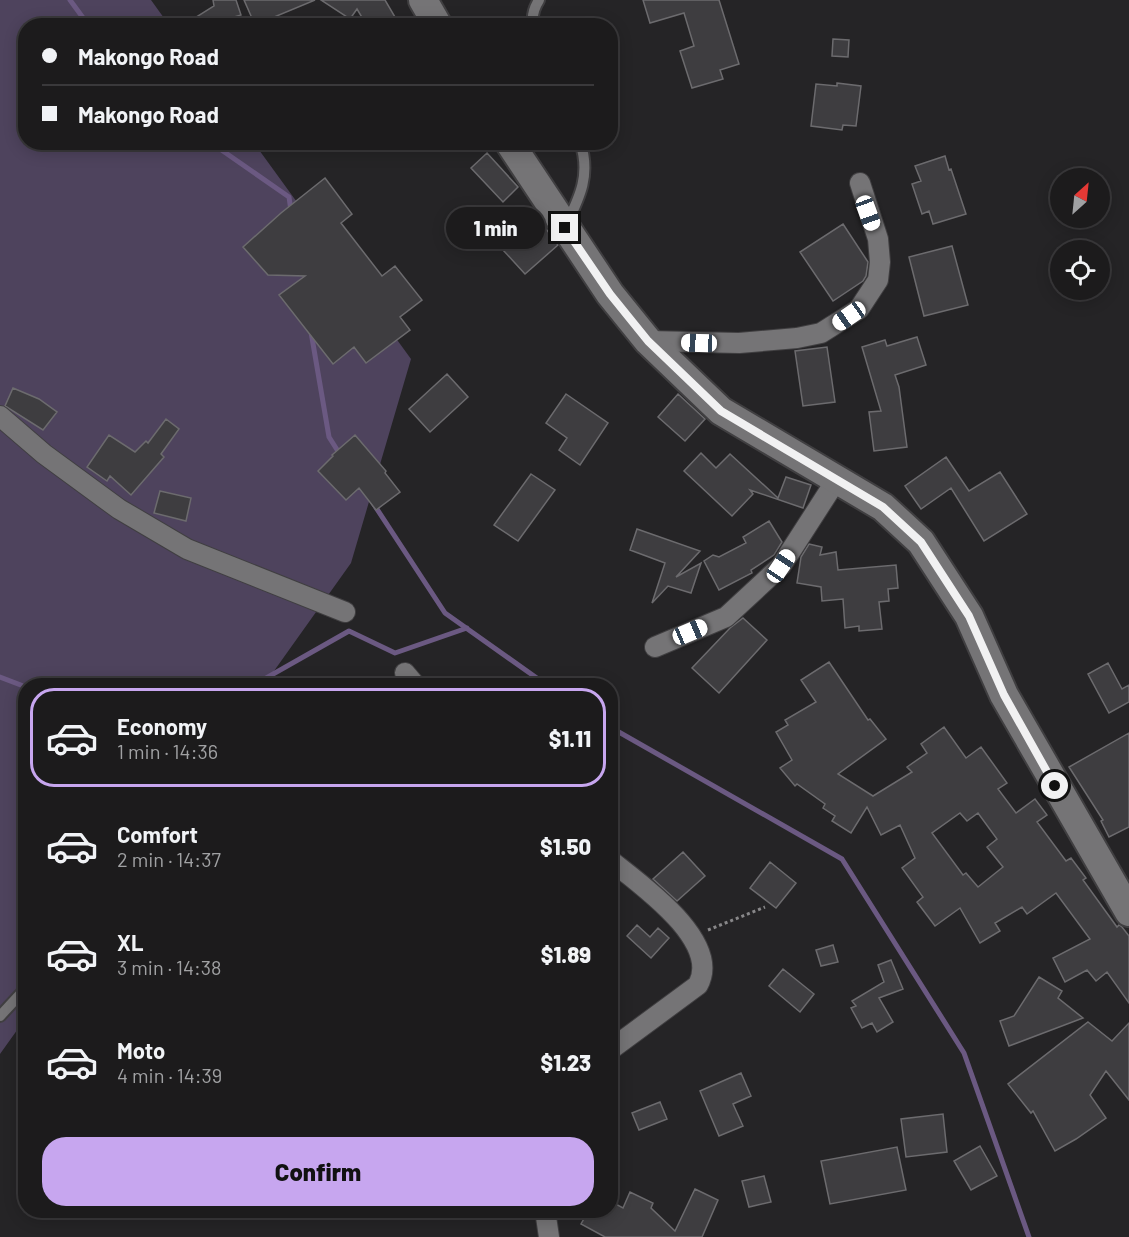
<!DOCTYPE html>
<html lang="en">
<head>
<meta charset="utf-8">
<style>
	body { margin:0; font-family:Barlow,sans-serif; background:#252425; color:#f1f3f6; height:100vh; display:flex; flex-direction:column; font-size:22px; white-space:nowrap }
	* { box-sizing:border-box; margin:0 }
	p { font-size:20px; color:#a0a1a3 }
	.icon { flex:none; width:33px; height:33px; fill:none; stroke:currentColor; stroke-width:2; stroke-linecap:round; stroke-linejoin:round }
	.map { position:relative; flex:1; overflow:hidden }
	.details { position:absolute; left:18px; top:678px; width:600px; height:540px; display:flex; flex-direction:column; background:#1c1b1c; border-radius:24px; box-shadow:0 3px 15px #0003,0 0 0 2px #3a393b }
	.details>* { flex:none }
	.top-card { position:absolute; left:18px; top:18px; width:600px; height:132px; border-radius:24px; box-shadow:0 3px 15px #0003,0 0 0 2px #3a393b; display:grid; align-content:center; height:132px; padding:0 24px; background:#1c1b1c }
	.needle { width:39px; rotate:27deg }
	.fabs { position:absolute; left:1050px; top:168px; display:grid; gap:12px }
	.fabs a { display:grid; place-items:center; width:60px; height:60px; border-radius:50%; background:#1c1b1c; box-shadow:0 3px 15px #0003,0 0 0 2px #3a393b; font-size:30px }
	.end { position:absolute; width:27px; height:27px; margin:-14px; border:8px solid #f1f1f2; background:#111; box-shadow:0 0 0 3px #111 }
	.from { border-radius:50% }
	.bubble { position:absolute; height:42px; border-radius:21px; background:#1c1b1c; box-shadow:0 3px 15px #0003,0 0 0 2px #3a393b; font-size:20px; font-weight:800; line-height:42px; text-align:center }
	.car { position:absolute; width:18px; height:36px; margin:-18px -9px; border-radius:8px; box-shadow:0 0 4px 2px #0007; background:linear-gradient(#fff 24%,#345 0 40%,#fff 0 76%,#345 0 86%,#fff 0) }
	.top-card b { display:flex; align-items:center; gap:21px; height:57px; font-size:22px }
	.top-card b+b { border-top:2px solid #3a393b }
	.top-card i { width:15px; height:15px; background:#f1f3f6 }
	ul { padding:10px 0 0; list-style:none }
	li { display:flex; align-items:center; gap:18px; height:99px; margin:0 12px 9px; padding:0 12px; border:3px solid transparent; border-radius:24px }
	li div { flex:1 }
	li b { display:block; font-size:22px }
	li em { font-style:normal; font-weight:800 }
	li.current { border-color:#c7a6ef }
	li>.icon { width:54px; height:54px; stroke-width:1.5 }
	.cta { display:flex; gap:12px; margin-top:auto; padding:12px 24px }
	.cta a { flex:1; height:69px; border-radius:24px; background:#c7a6ef; color:#111; font-size:24px; font-weight:800; line-height:69px; text-align:center }
	.map>svg:first-child { display:block }
</style>
</head>
<body>
<div class="map">
<svg width="1129" height="1237" viewBox="0 0 1129 1237">
	<rect width="100%" height="100%" fill="#252426"/>
	<path fill="#4e435d" d="M0 0H151L169 25 26 26V142L254 143 411 359 351 563 264 685 26 686 25 1019 0 1054Z"/>
	<g fill="none" stroke-linecap="round" stroke-linejoin="round">
		<path stroke="#6b5982" stroke-width="5" d="M70 0 89 26
			M210 142 289 197 291 211
			M311 332 329 437 341 456
			M373 503 445 613 548 686
			M0 677 26 687
			M252 686 349 631 395 653 467 628
			M610 727 842 859 964 1053 1029 1237"/>
	</g>
	<path fill="#3e3d40" stroke="#6c6b6e" stroke-width="1.5" fill-rule="evenodd" d="M213 0H236L241 15 203 26H182L214 6Z
		M244 0H315L255 25Z
		M321 0H385L395 17 381 26H367L357 9 350 19Z
		M643 0H719L739 64 720 70 723 79 692 88 680 51 694 46 684 13 650 23Z
		M833 39 849 40 848 57 832 56Z
		M837 83 861 86 856 126 843 125 842 130 811 126 816 84 837 86Z
		M487 153 518 187 503 202 471 168Z
		M945 156 949 170 951 169 966 214 933 224 929 211 922 214 912 184 921 181 915 166Z
		M325 178 352 214 341 223 382 276 395 266 422 300 400 317 410 330 366 363 354 347 333 364 279 295 305 276 268 275 243 247 281 213Z
		M538 218 558 245 525 274 503 250Z
		M843 224 868 262 866 276 863 281 833 301 800 252Z
		M952 246 968 305 924 316 909 257Z
		M917 337 926 365 895 375 899 387 907 447 874 451 869 412 881 411 862 347 885 340 887 346Z
		M827 347 835 402 803 406 795 351Z
		M447 374 468 397 430 432 409 409Z
		M13 388 39 399 57 412 43 430 5 406Z
		M566 394 608 423 580 465 559 450 567 438 546 423Z
		M678 394 705 419 685 441 658 417Z
		M166 419 179 429 161 454 164 457 131 495 110 476 107 481 87 467 109 435 135 452 146 441 148 443Z
		M355 435 386 471 385 473 400 492 376 510 359 488 346 500 318 471 333 456 332 455Z
		M701 453 716 468 730 454 778 498 786 477 811 485 803 508 750 490 753 494 732 516 684 471Z
		M946 457 969 491 1000 472 1027 514 984 541 951 488 921 509 905 486Z
		M531 474 555 490 518 541 494 525Z
		M160 491 191 498 186 521 154 513Z
		M769 521 782 542 774 555 751 570 752 573 719 590 704 561 713 555 719 557 746 543 743 537Z
		M637 529 700 551 676 577 701 563 691 593 668 586 652 603 665 563 630 550Z
		M809 544 822 547 820 555 836 552 838 570 896 565 898 588 888 589 889 601 879 602 882 629 859 631V626L845 628 843 599 822 601 821 587 797 583 801 557Z
		M743 618 767 640 719 693 692 668 730 628Z
		M829 662 868 720 870 719 886 739 838 774 873 796 912 772 907 767 927 753 921 744 944 727 966 758 981 747 1007 783 998 789 1016 813 1035 799 1047 815 1037 822 1066 861 1071 858 1086 878 1083 880 1117 927 1119 925 1122 927 1129 936V1003L1107 972 1096 981 1087 970 1065 982 1053 958 1090 939 1056 893 1027 914 1022 907 995 923 1000 931 980 943 960 908 935 926 917 902 923 897 902 868 915 858 900 825 881 835 867 807 851 833 832 821 835 816 823 808 825 804 797 784 795 786 780 768 792 760 776 732 788 725 785 720 816 702 801 680ZM960 813 967 821 978 813 997 839 987 847 1003 867 978 887 966 873 963 875 932 833Z
		M1108 663 1122 689 1129 685V702L1109 713 1088 674Z
		M1129 733V827L1109 837 1101 821 1103 820 1069 767Z
		M683 852 705 876 677 901 653 879Z
		M770 862 796 883 776 908 750 888Z
		M637 925 650 937 658 928 669 938 651 958 627 936Z
		M833 945 838 962 821 966 816 950Z
		M891 960 903 989 879 998 893 1022 877 1032 872 1023 862 1028 851 1008 856 1006 852 1001 884 982 878 965Z
		M783 969 814 994 800 1012 769 986Z
		M1039 977 1062 991 1058 998 1083 1018 1009 1046 1000 1021 1014 1016Z
		M1088 1022 1112 1041 1129 1023V1100L1106 1071 1090 1095 1106 1118 1076 1139 1055 1151 1033 1111 1031 1113 1008 1084Z
		M741 1073 751 1096 733 1104 743 1126 719 1136 700 1091Z
		M660 1102 667 1119 639 1130 632 1113Z
		M943 1114 947 1152 906 1157 901 1119Z
		M980 1146 997 1176 971 1190 954 1161Z
		M897 1147 906 1190 830 1204 821 1161Z
		M764 1176 771 1202 749 1207 742 1181Z
		M695 1189 718 1200 702 1237H605L581 1224 589 1210H610V1201L623 1208 630 1192 653 1203 651 1208 675 1231Z"/>
	<g fill="none" stroke-linecap="round" stroke-linejoin="round">
		<g stroke="#403f41" stroke-width="14">
			<path id="lane" d="M534 26C531 17 534 8 539 0
				M566 225C580 197 591 174 580 142
				M0 1016 26 988"/>
		</g>
		<g stroke="#403f41" stroke-width="22">
			<path id="street" d="M648 341 739 343 797 338 821 333 859 309 878 280 880 262 878 239 860 183
				M0 416 44 454 119 509 187 549 345 612
				M655 647 726 617 781 566 837 479
				M405 673 416 686
				M610 860C640 884 722 941 698 985L610 1050
				M545 1210 549 1237"/>
		</g>
		<g stroke="#403f41" stroke-width="32">
			<path id="secondary" d="M423 0 438 26
				M509 142 610 294 648 341 721 411 883 507 921 542 969 616 1004 695 1129 912"/>
		</g>
		<path stroke="#888789" stroke-width="3" stroke-dasharray="3 3" stroke-linecap="butt" d="M708 930 765 907"/>
		<use href="#lane" stroke="#757476" stroke-width="10"/>
		<use href="#street" stroke="#757476" stroke-width="20"/>
		<use href="#secondary" stroke="#757476" stroke-width="28"/>
	</g>
	<g fill="none" stroke-linecap="round" stroke-linejoin="round">
		<path stroke="#f1f1f2" stroke-width="8" d="M565 228 610 294 648 341 721 411 883 507 921 542 969 616 1004 695 1055 786"/>
	</g>
</svg>
<div class="fabs">
<a><svg class="needle" viewBox="-14 -14 28 28"><path d="M0-13l5 13h-10z" fill="#e53935"/><path d="M0 13l5-13h-10z" fill="#a0a1a3"/></svg></a>
<a><svg class="icon" aria-label="locate" viewBox="0 0 24 24"><circle cx="12" cy="12" r="6"/><path d="M12 2v4M12 18v4M2 12h4M18 12h4"/></svg></a>
</div>
<i class="end from" style="left:1055px;top:786px"></i>
<i class="end" style="left:565px;top:228px"></i>
<div class="bubble" style="left:446px;top:207px;width:99px">1 min</div>
<i class="car" style="left:868px;top:213px;rotate:160deg"></i>
<i class="car" style="left:849px;top:316px;rotate:235deg"></i>
<i class="car" style="left:699px;top:343px;rotate:272deg"></i>
<i class="car" style="left:781px;top:566px;rotate:34deg"></i>
<i class="car" style="left:690px;top:632px;rotate:67deg"></i>
<div class="top-card">
<b><i class="from"></i>Makongo Road</b>
<b><i></i>Makongo Road</b>
</div>
<section class="details">
<ul>
<li class="current"><svg class="icon" aria-label="car" viewBox="0 0 24 24"><path d="M5 17H2v-5l4-1 3-4h7l3 4 3 1v5h-3M9 17h6M6 11h13"/><circle cx="7" cy="17" r="2"/><circle cx="17" cy="17" r="2"/></svg><div><b>Economy</b><p>1 min · 14:36</p></div><em>$1.11</em></li>
<li><svg class="icon" aria-label="car" viewBox="0 0 24 24"><path d="M5 17H2v-5l4-1 3-4h7l3 4 3 1v5h-3M9 17h6M6 11h13"/><circle cx="7" cy="17" r="2"/><circle cx="17" cy="17" r="2"/></svg><div><b>Comfort</b><p>2 min · 14:37</p></div><em>$1.50</em></li>
<li><svg class="icon" aria-label="car" viewBox="0 0 24 24"><path d="M5 17H2v-5l4-1 3-4h7l3 4 3 1v5h-3M9 17h6M6 11h13"/><circle cx="7" cy="17" r="2"/><circle cx="17" cy="17" r="2"/></svg><div><b>XL</b><p>3 min · 14:38</p></div><em>$1.89</em></li>
<li><svg class="icon" aria-label="car" viewBox="0 0 24 24"><path d="M5 17H2v-5l4-1 3-4h7l3 4 3 1v5h-3M9 17h6M6 11h13"/><circle cx="7" cy="17" r="2"/><circle cx="17" cy="17" r="2"/></svg><div><b>Moto</b><p>4 min · 14:39</p></div><em>$1.23</em></li>
</ul>
<div class="cta"><a>Confirm</a></div>
</section>
</div>
</body>
</html>
